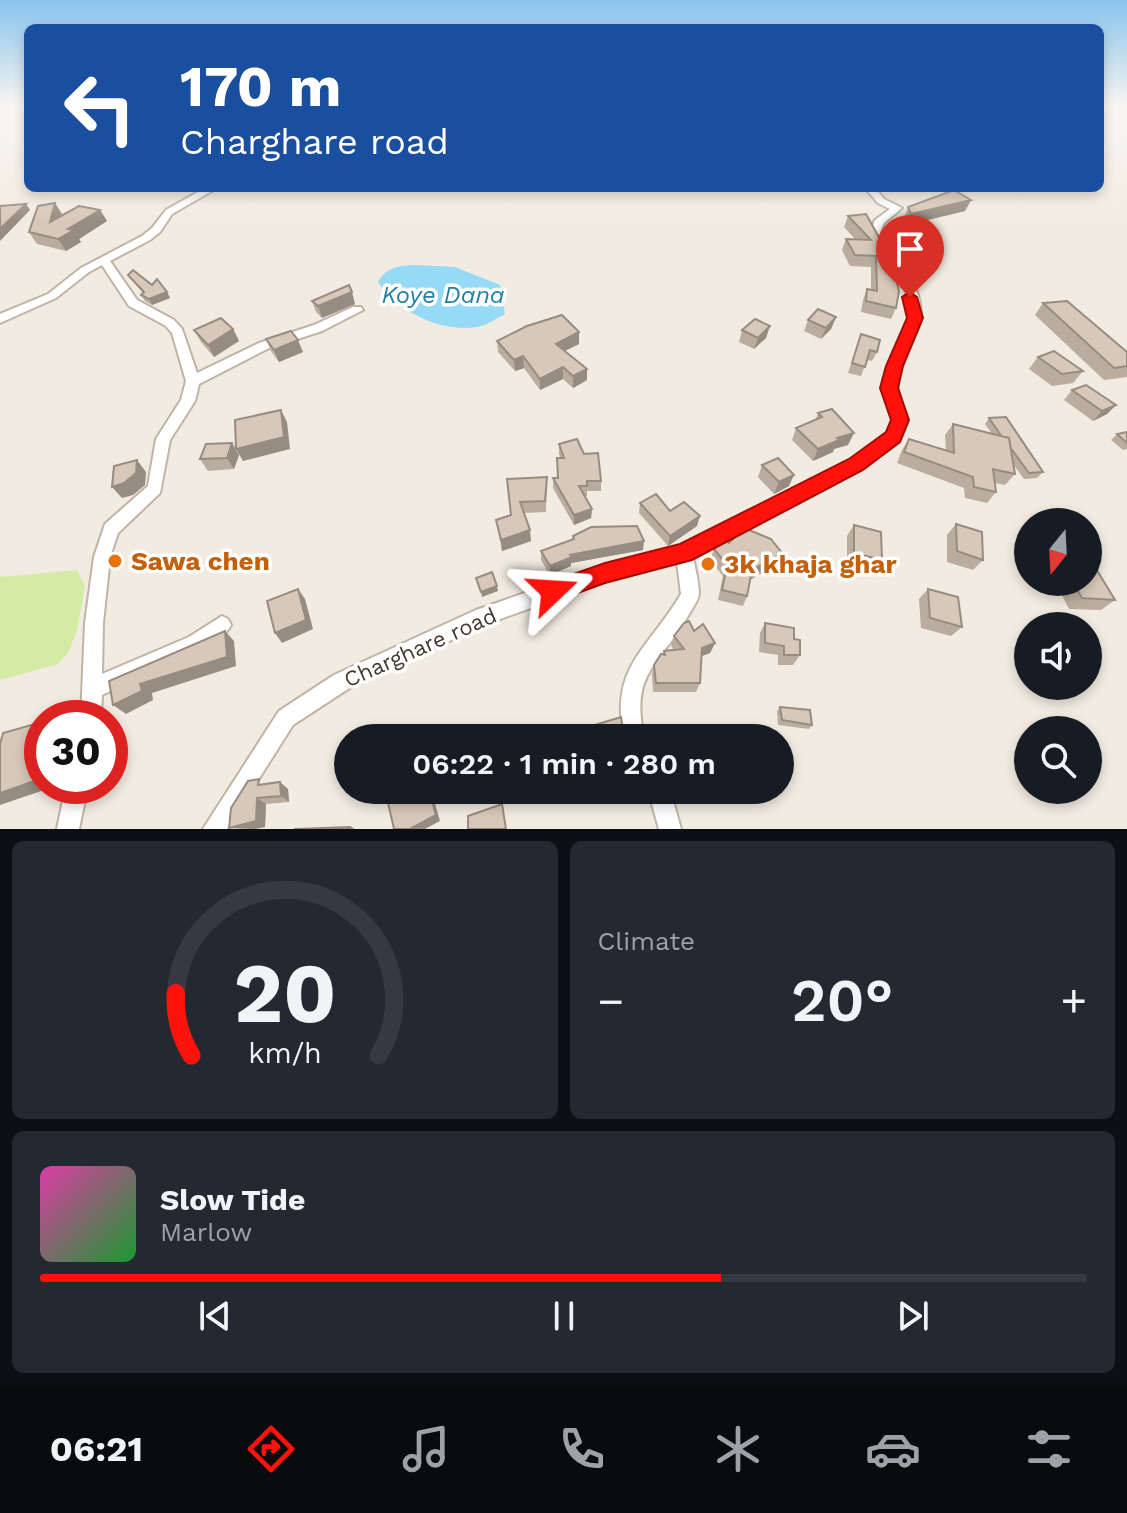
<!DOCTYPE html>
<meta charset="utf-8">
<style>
:root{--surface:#171b24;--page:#242831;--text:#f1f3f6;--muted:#9ea1a6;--line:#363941;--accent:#ff120b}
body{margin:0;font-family:"Work Sans",sans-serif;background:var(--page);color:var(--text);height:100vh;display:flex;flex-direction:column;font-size:30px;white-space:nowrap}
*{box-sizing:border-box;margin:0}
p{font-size:26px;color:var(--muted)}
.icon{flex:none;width:44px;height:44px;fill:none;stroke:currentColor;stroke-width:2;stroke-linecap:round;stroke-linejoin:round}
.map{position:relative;height:829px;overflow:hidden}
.sheet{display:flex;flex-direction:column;gap:12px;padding:12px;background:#0d0f14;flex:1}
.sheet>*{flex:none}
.guide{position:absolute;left:24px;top:24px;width:1080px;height:168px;border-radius:12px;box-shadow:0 4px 12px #0003;background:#1a4fa0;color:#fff;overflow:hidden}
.needle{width:52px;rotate:198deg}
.tools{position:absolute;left:1014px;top:508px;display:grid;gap:16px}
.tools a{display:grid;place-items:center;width:88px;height:88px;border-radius:50%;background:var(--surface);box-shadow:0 4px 12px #0003;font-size:40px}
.speed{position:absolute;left:24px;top:700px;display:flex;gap:16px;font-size:40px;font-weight:700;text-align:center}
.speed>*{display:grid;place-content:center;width:104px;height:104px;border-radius:50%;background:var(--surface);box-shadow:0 4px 12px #0003;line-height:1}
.speed .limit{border:12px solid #d22;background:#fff;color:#111}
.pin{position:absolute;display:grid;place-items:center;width:68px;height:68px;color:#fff;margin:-82px -34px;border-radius:50% 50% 50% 0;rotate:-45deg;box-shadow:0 0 8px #0007}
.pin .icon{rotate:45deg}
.me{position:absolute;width:88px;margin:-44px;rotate:70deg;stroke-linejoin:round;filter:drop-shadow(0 0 6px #0008)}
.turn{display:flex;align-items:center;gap:28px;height:168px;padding:0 24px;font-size:36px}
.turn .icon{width:104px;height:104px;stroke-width:2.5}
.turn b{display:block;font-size:56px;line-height:68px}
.big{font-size:60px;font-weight:600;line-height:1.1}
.sheet .card{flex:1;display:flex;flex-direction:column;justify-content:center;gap:12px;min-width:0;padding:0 28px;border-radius:12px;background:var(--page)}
.sheet .dial{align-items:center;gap:0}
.dial svg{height:208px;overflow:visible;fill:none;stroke:var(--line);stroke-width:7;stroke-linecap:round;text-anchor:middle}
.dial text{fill:var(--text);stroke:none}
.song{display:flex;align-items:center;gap:24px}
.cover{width:96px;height:96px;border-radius:12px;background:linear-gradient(135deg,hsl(320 70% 55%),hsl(130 70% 35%))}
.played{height:8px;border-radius:4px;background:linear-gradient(90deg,var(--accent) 65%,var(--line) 65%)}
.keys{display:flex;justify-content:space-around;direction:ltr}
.heat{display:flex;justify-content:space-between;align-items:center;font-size:44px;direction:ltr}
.sheet .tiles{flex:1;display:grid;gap:12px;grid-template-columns:1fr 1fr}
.card:last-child{grid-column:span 2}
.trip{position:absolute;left:334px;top:724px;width:460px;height:80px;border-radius:40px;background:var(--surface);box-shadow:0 4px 12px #0003;font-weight:600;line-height:80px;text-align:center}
.tab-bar{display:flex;height:128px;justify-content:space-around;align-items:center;background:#090b0e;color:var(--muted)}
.tab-bar .icon{width:56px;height:56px}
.tab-bar .selected{color:var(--accent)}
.tab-bar b{font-size:36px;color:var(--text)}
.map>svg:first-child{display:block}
.green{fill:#d4eba6}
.water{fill:#97daf5}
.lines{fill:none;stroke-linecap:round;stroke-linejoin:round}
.street-casing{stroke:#c1b4a6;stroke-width:4}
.street{fill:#fff;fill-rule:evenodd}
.wall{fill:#baac9f}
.shaded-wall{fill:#978c82}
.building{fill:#d8c8b9;stroke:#978c82;stroke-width:2}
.route{fill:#ff120b;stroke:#a60c07;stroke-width:2}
.food-dot{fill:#e8710a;stroke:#fff;stroke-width:3}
.labels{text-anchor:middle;stroke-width:7;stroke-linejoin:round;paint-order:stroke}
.street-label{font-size:22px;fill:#443b32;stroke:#fff}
.water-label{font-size:24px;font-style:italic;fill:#227fa6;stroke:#fff}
.near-food-label{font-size:26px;font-weight:bold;fill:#c56008;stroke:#fff;text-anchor:start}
</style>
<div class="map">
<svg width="1127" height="829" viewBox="0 0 1127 829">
<rect width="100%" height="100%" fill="#f2ebe1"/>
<path class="green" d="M77,570l8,17 -8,43 -9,23 -10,11 -58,16v-103z"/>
<path class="water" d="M413,265l42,2 45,18 5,29c-8,4 -19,12 -28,13 -37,6 -79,-16 -99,-45 8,-14 19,-16 35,-17z"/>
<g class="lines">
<defs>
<g id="street">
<path d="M205,188h12l-45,26 -12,18 -10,8 -40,21 27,39 37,20 8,9 15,44 62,-30 55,-18 39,-18h8l2,3 -41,21 -55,18 -68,35 -4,17 -25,39 -10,53 -42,40 -8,24 -7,66 -1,51 87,-37 33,-21 6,3 3,6c-10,24 -103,58 -129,70l-1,23h-20l4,-95 9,-66 11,-33 43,-38 8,-47 25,-39 5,-19 -14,-48 -6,-7 -37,-20 -27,-41 -13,7 -33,26 -56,25v-9l48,-20 33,-26 61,-32 10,-8 14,-18z"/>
<path d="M865,188h10l9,11 18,9 -18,15 -4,10c18,19 46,60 40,88 -2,10 -8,20 -12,28 -15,30 -12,41 -1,71l-9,21 -37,28 -168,88c2,11 6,25 6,37 -1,7 -7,15 -11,22 -29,50 -58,56 -44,122h-20c-15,-72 25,-89 57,-144l-4,-32 -72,19 -124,45 -133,63 -55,36 -66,104h-24l76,-118 55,-36 142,-65 129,-45 76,-19 170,-85 36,-27 6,-14c-10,-30 -14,-41 2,-70 4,-9 10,-19 13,-28 7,-32 -20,-66 -38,-89l5,-13 15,-11 -12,-6z"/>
<path d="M66,786h22l-9,43h-22z"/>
<path d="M648,790h22l11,39h-22z"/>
</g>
</defs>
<use href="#street" class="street-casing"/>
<use href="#street" class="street"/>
</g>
<g class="wall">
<path d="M971,200l-6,11 -59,14 -2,-7 4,-11z"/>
<path d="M100,210l7,11 -28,18 2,3 -15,9 -29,-7 -8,-12 33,-18z"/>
<path d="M866,214l30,94 -5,11 -30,-7 2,-12 4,-11 4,1v-23l-21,-1 -8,-16 4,-11h9l-11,-12 4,-11z"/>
<path d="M128,275l39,17 3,6 -18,7 -7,-4 -4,-6 2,-2z"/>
<path d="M312,301l43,3 -33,14 -6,-6z"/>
<path d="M1043,303l84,49v25l-23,3 -69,-65z"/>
<path d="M836,317l-5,12 -10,10 -17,-8 4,-11z"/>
<path d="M233,329l6,12 -25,16 -13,-15 -7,-12z"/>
<path d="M742,330l24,8 -12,11 -15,-7z"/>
<path d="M861,334l16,18 -5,9 -5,-1 -6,16 -13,-3z"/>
<path d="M266,339l37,13 -24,10 -8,-11z"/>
<path d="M497,341l82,3 -14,7 22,29 -14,8 -10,-9 -23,11 -16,-22 -9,3 -17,-19z"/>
<path d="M1038,357l45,14 -10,12 -21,3 -23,-17z"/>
<path d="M1072,390l44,15 -9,9 -14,7 -29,-21z"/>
<path d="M818,413l30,32 -14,4 -1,3 -20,9 -21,-21 4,-12 20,-9z"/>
<path d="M989,418l54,54 -6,6 -13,1 -11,-15 2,10 -10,11 -10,-2 1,9 -9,11 -22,-5 -1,-10 -67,-25 5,-13 7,-11 37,11 -1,-15 8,-11 39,10 -7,-10z"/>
<path d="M1127,432v17l-4,1 -12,-10 6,-6z"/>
<path d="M232,443l7,12 -5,14 -26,2 -8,-12z"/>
<path d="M559,444l25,10 17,27v10h-14v5h-3l8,13 -1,9 -17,7 -21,-37v-10h4l4,-20 -2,-4z"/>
<path d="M762,465l27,21 -15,8 -16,-17z"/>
<path d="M547,477l-1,35 -22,1 7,28 -29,10 -6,-31 15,-5 -4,-36z"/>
<path d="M640,503l30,8 27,15 -29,20 -29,-33z"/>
<path d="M956,524l27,36 -10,10 -26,-8v-27z"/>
<path d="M854,525l28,35 -8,11 -27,-7v-28z"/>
<path d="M573,536l70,14 -72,13v3l-21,9 -9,-15v-9l32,-11z"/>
<path d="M729,543l48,21 -26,15 -4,17 -4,10 -25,-6 5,-24 -13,-16 4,-11z"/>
<path d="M1055,582h33l27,18 -14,10 -32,-1z"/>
<path d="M928,589l34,38 -11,9 -30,-8 -2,-29z"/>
<path d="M765,623l29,16 6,16 -7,10h-15v-10l-19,-3 1,-19z"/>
<path d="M694,631l21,12 -5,10 -8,3 -2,27 -4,9h-43l-1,-18 2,-9 9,-10 1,-4 10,-1 -3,-4 3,-10z"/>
<path d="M780,707l32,18 -3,4 -31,-4 -1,-14z"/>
<path d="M595,725l32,13h-31l-2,-5z"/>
<path d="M266,784l22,5 1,13 -23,2 -1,23 -10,2 -26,-1z"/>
</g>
<g class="shaded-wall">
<path d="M971,200l-6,11 -59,14 5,-11z"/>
<path d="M55,203l7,11 -12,8z"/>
<path d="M26,204l4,6 -30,31v-12z"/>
<path d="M100,210l7,11 -28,18 2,3 -15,9 -8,-12 10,-10z"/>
<path d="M167,292l3,6 -18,7 -3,-6z"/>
<path d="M352,292l3,12 -33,14 -4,-12z"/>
<path d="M836,317l-5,12 -10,10 5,-11z"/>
<path d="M770,326l-4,12 -12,11 4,-11z"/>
<path d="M233,329l6,12 -25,16 -6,-12z"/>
<path d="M579,332v12l-23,11v-11z"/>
<path d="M298,340l5,12 -24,10 -5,-12z"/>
<path d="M523,356l1,12 -9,3 -1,-11z"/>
<path d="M563,367v12l-23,11v-11z"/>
<path d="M587,369v11l-14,8v-12z"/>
<path d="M1116,405l-9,9 -14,7 9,-10z"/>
<path d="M281,410l6,12 3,27 -47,12 -7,-12z"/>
<path d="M854,433l-6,12 -14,4 -1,3 -20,9 5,-12 19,-11z"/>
<path d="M232,443l7,12 -5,14 -7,-11z"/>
<path d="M137,460l9,12 -1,13 -12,10 -11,3 -10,-11z"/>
<path d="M794,475l-5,11 -15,8 5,-12z"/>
<path d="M592,509l-1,9 -17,7v-10z"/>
<path d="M700,516l-3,10 -29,20 2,-10z"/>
<path d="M530,530l1,11 -29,10 -1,-11z"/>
<path d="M644,541l-1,9 -72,13v3l-21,9v-9l20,-11z"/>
<path d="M782,553l-5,11 -29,17 4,-11z"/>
<path d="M497,586l1,5 -16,6 -1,-5z"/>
<path d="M298,589l7,10 8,30 -31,14 -7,-10z"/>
<path d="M225,631l9,10 2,25 -84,27 1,7 -27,14 -13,-9 27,-21z"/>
<path d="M715,643l-5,10 -11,4 3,-9z"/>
<path d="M42,770v16h14l-56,19v-12z"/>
<path d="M280,782l8,7 1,13 -8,-6z"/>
<path d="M429,790h2l9,31 -15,8h-15z"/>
<path d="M257,798l9,6 -1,23 -10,2 -26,-1z"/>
</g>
<g class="building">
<path d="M954,190l17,10 -60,14 -3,-7z"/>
<path d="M55,203l-5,19 29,-16 21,4 -32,19 6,1 -16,9 -29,-7 9,-26z"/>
<path d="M26,204l-26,25v-23z"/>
<path d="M866,214l24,43 9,34 -3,17 -30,-7 1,-12 10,2 -1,-35 -21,-1 -9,-16 25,1 -23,-24z"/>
<path d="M133,270l19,15 5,-6 10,13 -18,7 -8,-4 3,-3 -16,-17z"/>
<path d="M349,285l3,7 -34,14 -6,-5z"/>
<path d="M1067,301l60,51v14l-13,2 -71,-65z"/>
<path d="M818,309l18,8 -10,11 -18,-8z"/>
<path d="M562,315l17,17 -23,12 31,25 -14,7 -10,-9 -23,12 -17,-23 -9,4 -17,-19 30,-15z"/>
<path d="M221,318l12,11 -25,16 -14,-15z"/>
<path d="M755,319l15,7 -12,12 -16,-8z"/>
<path d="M291,331l7,9 -24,10 -8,-11z"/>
<path d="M861,334l19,6 -3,12 -7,-2 -5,17 -13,-4z"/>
<path d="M1054,351l29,20 -21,3 -24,-17z"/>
<path d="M1086,385l30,20 -14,6 -30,-21z"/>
<path d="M832,409l22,24 -17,5 2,2 -21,9 -22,-21 26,-11 -4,-4z"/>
<path d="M281,410l3,27 -48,12 -1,-29z"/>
<path d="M1006,417l37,55 -14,1 -19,-26 -1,-9 -7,-1 -13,-19z"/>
<path d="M953,424l56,14 6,36 -22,-5 3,23 -22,-5 -1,-10 -69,-25 5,-13 45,14z"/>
<path d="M1127,432v11l-10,-9z"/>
<path d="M577,439l7,15 14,-1 3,28h-14v5h-8l13,23 -18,6 -21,-37h5l-1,-20h7l-5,-14z"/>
<path d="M232,443l-5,15 -27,1 6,-15z"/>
<path d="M778,458l16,17 -15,7 -17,-17z"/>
<path d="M137,460l-1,13 -12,10 -12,4 2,-21z"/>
<path d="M547,477l-2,24 -25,1 10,28 -29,10 -5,-20 15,-5 -4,-36z"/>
<path d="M656,494l14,17 14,-9 16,14 -30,20 -30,-33z"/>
<path d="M956,524l26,8 1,28 -26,-9z"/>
<path d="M854,525l27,7 1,28 -28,-7z"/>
<path d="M637,526l7,15 -74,14 2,2 -22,9 -9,-15 33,-12 -1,-3 18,-9z"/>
<path d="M744,528l27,11 11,14 -30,17 -5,26 -25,-6 5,-25 -13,-16 9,-12 6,6z"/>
<path d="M1088,561l4,1 23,38 -33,-2 -9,-16h15z"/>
<path d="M492,572l5,14 -16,6 -5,-14z"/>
<path d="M298,589l8,31 -31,13 -8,-32z"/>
<path d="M928,589l30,8 4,30 -32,-9z"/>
<path d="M689,621l5,10 9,-7 12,19 -13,5 -2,35h-44l-2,-18 7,-11 4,1 -1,-4 20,-2 -10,-13 10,-13z"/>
<path d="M765,623l29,5v11l6,1v15h-16v-9l-19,-3z"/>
<path d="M225,631l2,26 -87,27 2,7 -29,14 -4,-24z"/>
<path d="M780,707l30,3 2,15 -30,-5z"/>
<path d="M621,717l2,13 4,8h-28l-4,-13z"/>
<path d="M42,722v48l-2,9 -40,14v-49l3,-11z"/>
<path d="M259,779l-1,6 22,-3 1,14 -24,2 -1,23 -27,7 2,-20 17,-27z"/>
<path d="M413,790h16l7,25 -26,14h-16l-6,-26z"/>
<path d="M502,804l4,25h-38v-13z"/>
<path d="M350,827l3,2h-59z"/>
</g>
<linearGradient id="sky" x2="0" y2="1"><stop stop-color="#87c3ed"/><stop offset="0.48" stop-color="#f9f6f2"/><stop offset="1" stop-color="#f9f6f2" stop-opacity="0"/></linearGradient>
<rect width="1127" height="222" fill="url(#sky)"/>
<path class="route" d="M910,292l7,5 6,21 -20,48 -5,22 11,32 -9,22 -37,28 -171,90 -87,23 -52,19 -8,-3 -3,-8 3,-7 60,-21 75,-19 169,-85 37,-27 5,-12 -11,-32 6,-22 21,-48 -5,-21z"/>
<g class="food-dot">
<circle cx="115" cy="561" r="8"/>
<circle cx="708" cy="564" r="8"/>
</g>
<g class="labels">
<g class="street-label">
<text transform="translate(420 647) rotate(-24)" y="8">Charghare road</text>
</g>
<g class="water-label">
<text x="443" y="303">Koye Dana</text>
</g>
<g class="near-food-label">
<text x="131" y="570">Sawa chen</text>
<text x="724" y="573">3k khaja ghar</text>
</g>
</g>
</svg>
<div class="tools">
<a><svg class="needle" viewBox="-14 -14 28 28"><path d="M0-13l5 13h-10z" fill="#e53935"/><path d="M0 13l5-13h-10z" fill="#9ea1a6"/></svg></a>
<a><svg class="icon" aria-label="sound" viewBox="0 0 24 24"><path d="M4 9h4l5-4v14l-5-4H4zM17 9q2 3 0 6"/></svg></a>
<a><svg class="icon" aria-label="search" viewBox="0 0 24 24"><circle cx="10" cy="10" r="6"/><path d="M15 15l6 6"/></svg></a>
</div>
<div class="speed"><div class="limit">30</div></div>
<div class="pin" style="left:910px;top:297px;background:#d93025"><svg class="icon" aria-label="arrive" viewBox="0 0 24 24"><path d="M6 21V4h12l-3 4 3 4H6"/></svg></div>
<svg class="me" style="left:553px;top:591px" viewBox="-20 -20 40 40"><path d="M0-17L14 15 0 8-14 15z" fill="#ff120b" stroke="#fff" stroke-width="4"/></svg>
<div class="trip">06:22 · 1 min · 280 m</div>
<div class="guide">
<div class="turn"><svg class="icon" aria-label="left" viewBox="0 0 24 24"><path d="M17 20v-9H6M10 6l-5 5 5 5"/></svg><div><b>170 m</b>Charghare road</div></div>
</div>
</div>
<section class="sheet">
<div class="tiles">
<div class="card dial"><svg viewBox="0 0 100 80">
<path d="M14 69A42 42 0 1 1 86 69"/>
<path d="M14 69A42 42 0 0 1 8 45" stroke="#ff120b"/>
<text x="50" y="56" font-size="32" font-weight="700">20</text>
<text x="50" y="72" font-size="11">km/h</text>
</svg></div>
<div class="card"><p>Climate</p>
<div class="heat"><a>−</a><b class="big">20°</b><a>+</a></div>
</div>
<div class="card">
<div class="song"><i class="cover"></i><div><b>Slow Tide</b><p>Marlow</p></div></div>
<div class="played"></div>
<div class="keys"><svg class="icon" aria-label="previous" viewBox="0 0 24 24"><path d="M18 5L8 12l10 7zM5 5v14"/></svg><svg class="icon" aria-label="pause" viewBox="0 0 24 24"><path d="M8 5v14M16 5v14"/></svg><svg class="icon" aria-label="next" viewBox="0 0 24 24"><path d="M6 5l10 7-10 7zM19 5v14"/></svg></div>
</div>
</div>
</section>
<nav class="tab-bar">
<b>06:21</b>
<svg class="icon selected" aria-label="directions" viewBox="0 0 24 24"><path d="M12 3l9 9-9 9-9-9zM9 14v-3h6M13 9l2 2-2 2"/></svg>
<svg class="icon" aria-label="music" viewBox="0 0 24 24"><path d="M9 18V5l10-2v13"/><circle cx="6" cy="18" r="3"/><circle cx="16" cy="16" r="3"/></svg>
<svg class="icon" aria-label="phone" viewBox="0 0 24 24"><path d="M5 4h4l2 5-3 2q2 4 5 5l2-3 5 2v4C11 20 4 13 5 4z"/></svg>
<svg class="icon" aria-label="climate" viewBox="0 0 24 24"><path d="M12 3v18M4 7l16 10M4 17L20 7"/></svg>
<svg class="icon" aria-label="car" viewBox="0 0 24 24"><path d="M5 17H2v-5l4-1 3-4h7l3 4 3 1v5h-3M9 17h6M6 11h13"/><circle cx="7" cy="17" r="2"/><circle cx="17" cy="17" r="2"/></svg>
<svg class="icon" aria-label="filters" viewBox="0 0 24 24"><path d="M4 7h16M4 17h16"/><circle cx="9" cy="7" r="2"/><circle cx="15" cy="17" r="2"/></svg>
</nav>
